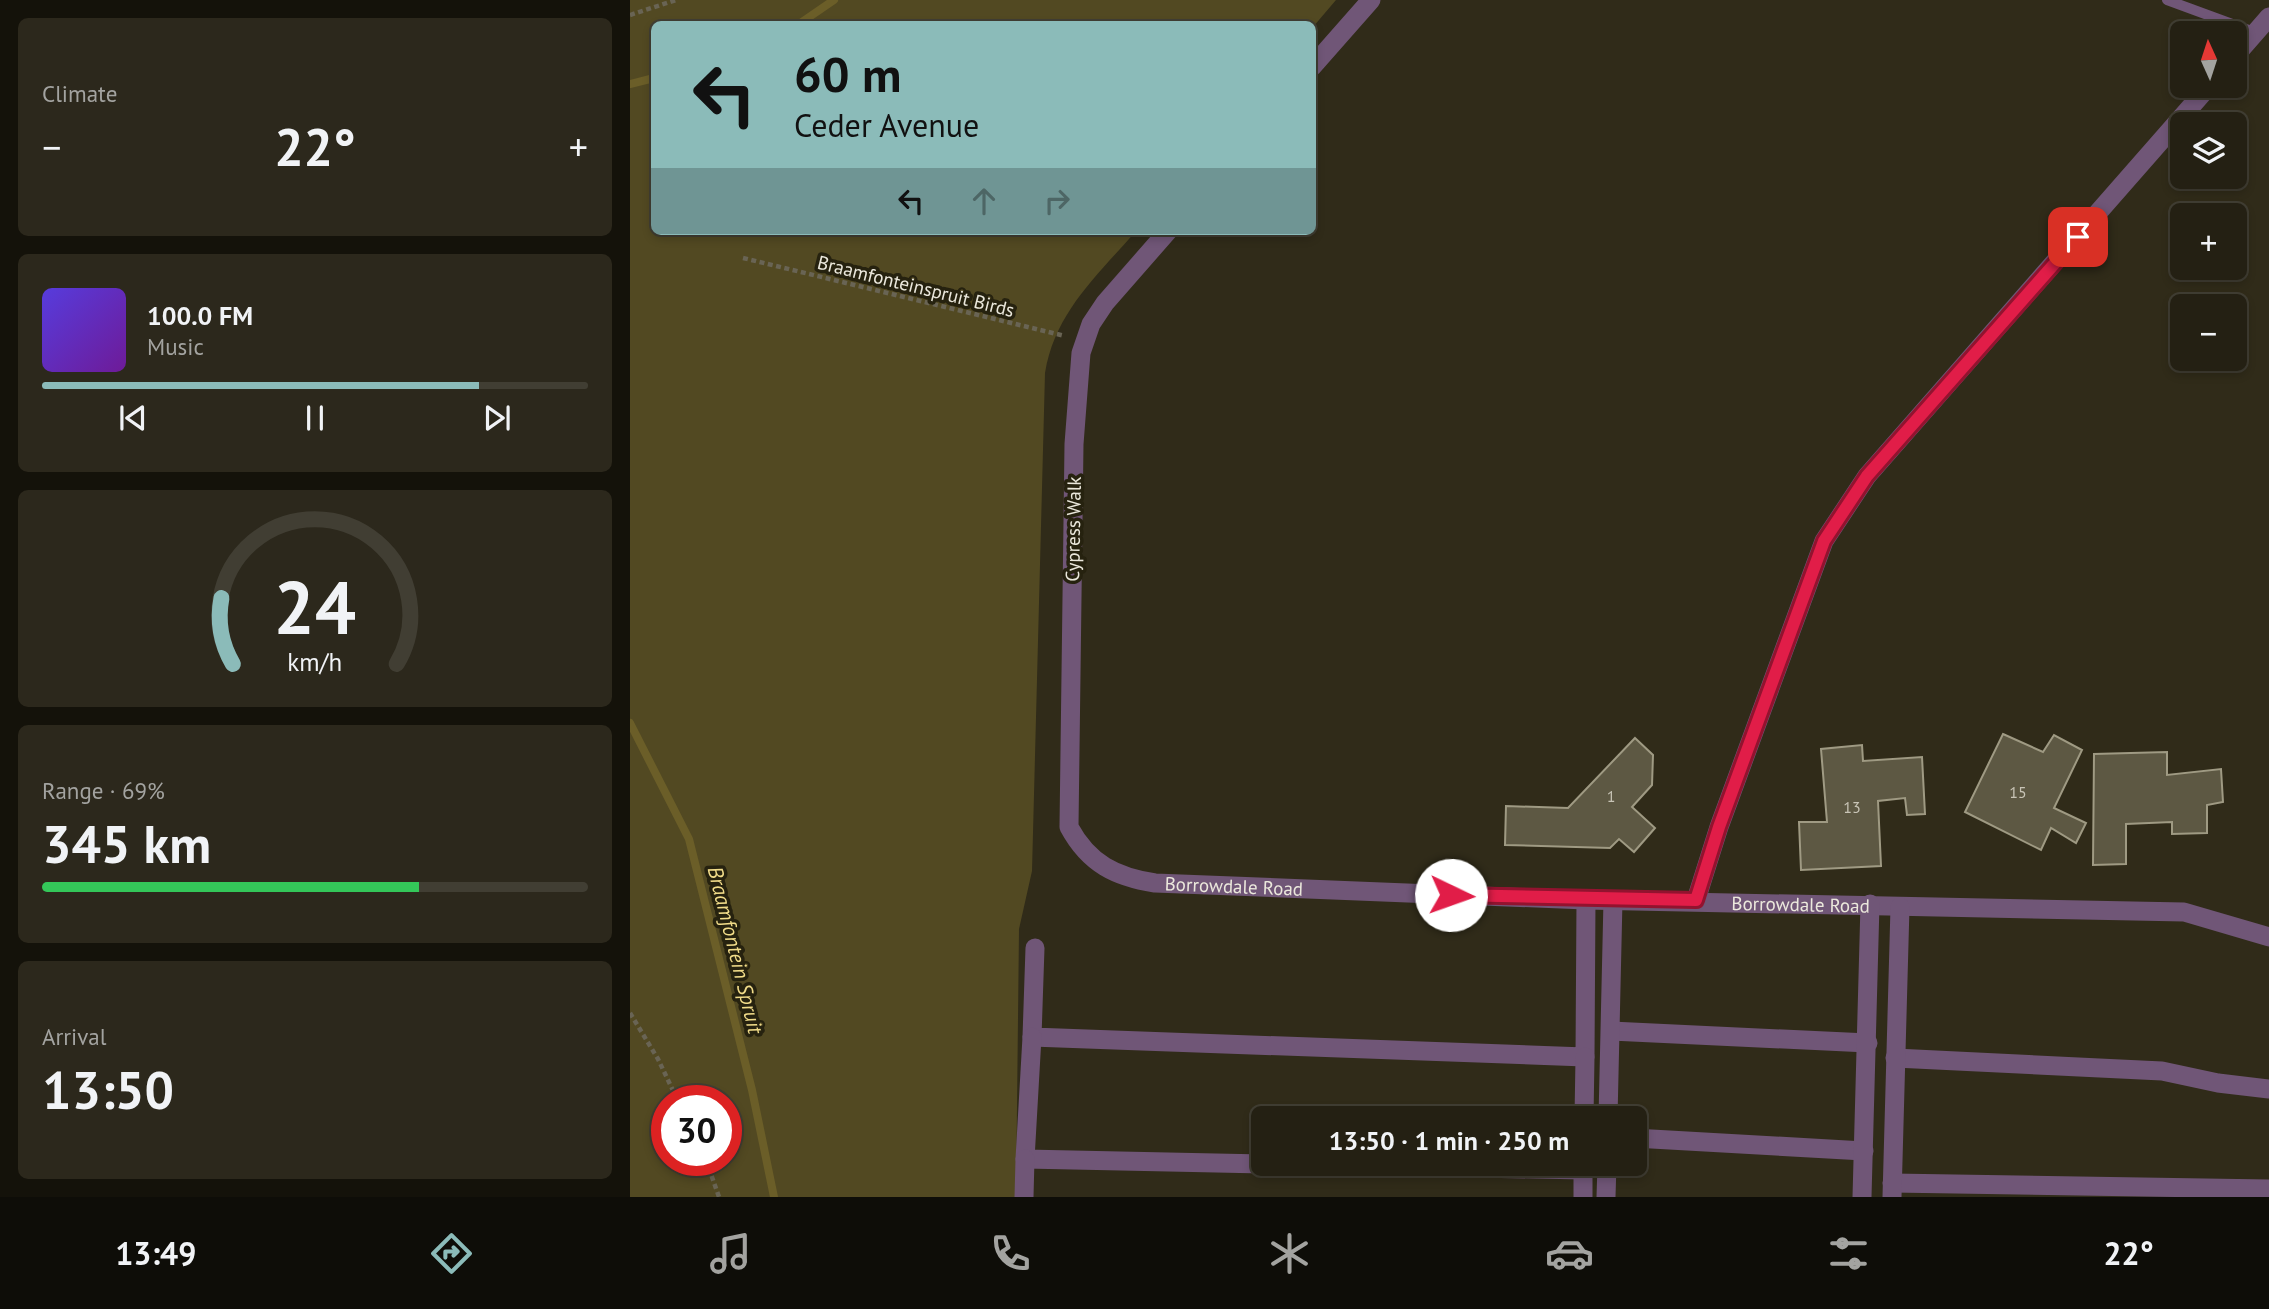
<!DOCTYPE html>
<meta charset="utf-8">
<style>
:root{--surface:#242013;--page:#2c281c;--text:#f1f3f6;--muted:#a3a3a0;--line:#413e33;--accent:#8bbbb9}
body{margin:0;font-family:"PT Sans",sans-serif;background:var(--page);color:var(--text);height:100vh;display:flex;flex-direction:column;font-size:26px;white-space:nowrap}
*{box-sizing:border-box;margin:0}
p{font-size:23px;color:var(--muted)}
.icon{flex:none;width:38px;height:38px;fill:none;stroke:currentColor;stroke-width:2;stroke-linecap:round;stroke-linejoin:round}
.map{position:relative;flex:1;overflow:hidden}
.details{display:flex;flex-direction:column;gap:18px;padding:18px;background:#14120a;width:630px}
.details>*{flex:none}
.guide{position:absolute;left:21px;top:21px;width:665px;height:214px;border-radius:10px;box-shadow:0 4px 10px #0003,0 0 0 2px var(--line);background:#8bbbb9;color:#111;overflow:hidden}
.needle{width:46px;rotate:357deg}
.controls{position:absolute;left:1540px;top:21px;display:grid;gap:14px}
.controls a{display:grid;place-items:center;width:77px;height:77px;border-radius:10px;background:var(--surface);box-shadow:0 4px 10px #0003,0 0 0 2px var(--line);font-size:35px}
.speed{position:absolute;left:21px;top:1085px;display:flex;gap:14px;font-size:35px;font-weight:700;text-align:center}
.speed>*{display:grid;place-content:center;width:91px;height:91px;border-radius:50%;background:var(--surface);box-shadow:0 4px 10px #0003,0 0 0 2px var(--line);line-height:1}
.speed .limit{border:10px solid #d22;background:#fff;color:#111}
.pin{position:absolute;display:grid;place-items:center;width:60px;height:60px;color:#fff;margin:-30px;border-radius:14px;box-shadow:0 4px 10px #0006}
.me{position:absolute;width:77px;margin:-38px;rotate:93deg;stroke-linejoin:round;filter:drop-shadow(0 0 5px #0008)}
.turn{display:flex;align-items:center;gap:24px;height:147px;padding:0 28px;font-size:32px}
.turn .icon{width:91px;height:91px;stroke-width:2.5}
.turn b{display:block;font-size:49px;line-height:60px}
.lanes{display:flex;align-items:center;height:66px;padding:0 28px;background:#0003;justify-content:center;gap:35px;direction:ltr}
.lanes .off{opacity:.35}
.big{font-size:52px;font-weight:700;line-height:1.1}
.details .card{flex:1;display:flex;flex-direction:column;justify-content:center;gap:10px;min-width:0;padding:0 24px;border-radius:10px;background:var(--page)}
.details .dial{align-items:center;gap:0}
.dial svg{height:182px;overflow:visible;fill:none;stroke:var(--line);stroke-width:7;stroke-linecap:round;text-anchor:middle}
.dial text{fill:var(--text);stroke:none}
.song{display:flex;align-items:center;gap:21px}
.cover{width:84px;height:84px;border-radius:10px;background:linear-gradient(135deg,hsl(250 70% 55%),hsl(280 70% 35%))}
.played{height:7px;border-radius:4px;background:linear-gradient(90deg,var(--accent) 80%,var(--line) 80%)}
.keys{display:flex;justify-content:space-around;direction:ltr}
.heat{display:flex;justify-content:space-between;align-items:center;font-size:38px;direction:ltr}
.charge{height:10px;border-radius:5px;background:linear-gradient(90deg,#34c759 69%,var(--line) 0)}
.trip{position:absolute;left:621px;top:1106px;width:396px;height:70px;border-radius:10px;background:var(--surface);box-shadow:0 4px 10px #0003,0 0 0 2px var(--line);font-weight:700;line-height:70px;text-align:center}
.menu{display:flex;height:112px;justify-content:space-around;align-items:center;background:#0e0d08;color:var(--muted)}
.menu .icon{width:49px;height:49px}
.menu .active{color:var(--accent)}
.menu b{font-size:32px;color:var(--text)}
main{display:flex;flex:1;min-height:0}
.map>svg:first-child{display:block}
.green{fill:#524922;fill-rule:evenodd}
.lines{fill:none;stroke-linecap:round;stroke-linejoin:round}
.stream{stroke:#6b5e28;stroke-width:8}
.building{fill:#5d5843;stroke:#9f9a83;stroke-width:2}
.path{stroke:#696454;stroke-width:4.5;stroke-dasharray:5 3.5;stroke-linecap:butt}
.service{stroke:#705677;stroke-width:10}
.minor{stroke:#705677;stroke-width:19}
.route-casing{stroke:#92132f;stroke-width:18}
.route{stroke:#e11d48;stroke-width:12}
.labels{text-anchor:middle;stroke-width:7;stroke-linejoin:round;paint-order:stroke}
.number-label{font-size:16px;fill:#c8c4b6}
.street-label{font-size:19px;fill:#ebe8dc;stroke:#26220f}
.water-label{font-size:21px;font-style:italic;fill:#f1dc89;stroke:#26220f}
</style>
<main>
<section class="details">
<div class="card"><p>Climate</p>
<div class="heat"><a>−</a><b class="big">22°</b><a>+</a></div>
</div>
<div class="card">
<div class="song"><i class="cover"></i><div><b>100.0 FM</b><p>Music</p></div></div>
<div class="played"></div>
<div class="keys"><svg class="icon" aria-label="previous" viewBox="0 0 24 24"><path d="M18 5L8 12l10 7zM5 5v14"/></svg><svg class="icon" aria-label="pause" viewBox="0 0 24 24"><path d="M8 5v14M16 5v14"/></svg><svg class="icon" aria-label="next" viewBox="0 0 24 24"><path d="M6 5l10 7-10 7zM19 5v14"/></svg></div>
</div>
<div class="card dial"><svg viewBox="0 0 100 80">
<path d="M14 69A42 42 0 1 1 86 69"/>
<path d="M14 69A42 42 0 0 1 9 40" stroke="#8bbbb9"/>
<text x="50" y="56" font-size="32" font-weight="700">24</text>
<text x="50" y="72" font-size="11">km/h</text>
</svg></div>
<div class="card"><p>Range · 69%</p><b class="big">345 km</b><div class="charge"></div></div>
<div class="card"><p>Arrival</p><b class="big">13:50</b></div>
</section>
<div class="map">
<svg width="1639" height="1197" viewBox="0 0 1639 1197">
<rect width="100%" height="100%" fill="#302b19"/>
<path class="green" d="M0,0h706l-23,27 -659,-3v207h482c-39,45 -81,81 -91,142l-13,498 -13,58 -3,268h-386zM37,1101h59v59h-59z"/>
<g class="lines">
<g class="stream">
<path d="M169,24l35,-24"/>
<path d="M0,84l24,-6"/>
<path d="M0,723l59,116 63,251 22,107"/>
</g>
</g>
<g class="building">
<path d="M1373,734l40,18 11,-17 28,15 -28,58 32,15 -10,20 -25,-15 -10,22 -76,-38z"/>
<path d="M1005,738l18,17 -1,30 -20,22 23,21 -21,24 -15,-13 -9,9 -105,-3 1,-39 62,2z"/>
<path d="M1232,745l1,16 59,-4 3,57 -18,1 -2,-17 -27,3 3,65 -80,4 -2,-48h28l-6,-73z"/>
<path d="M1537,752v23l54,-6 2,33 -16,3v28l-35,1v-12l-46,2v40l-33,1 1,-111z"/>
</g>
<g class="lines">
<g class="path">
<path d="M0,15l46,-15"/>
<path d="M113,258l322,78"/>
<path d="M0,1013l28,46 20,42"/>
<path d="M76,1160l13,37"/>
</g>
<path class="service" d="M1537,0l87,32"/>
<g class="minor">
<path d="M1605,56l34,-39"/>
<path d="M682,67l59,-67"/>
<path id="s1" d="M538,231l-63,72 -14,21 -10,29 -7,91 -5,383c20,37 47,50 86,56l431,17 598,12 85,25"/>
<path d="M1066,900l23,-73 105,-286 43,-65 342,-390"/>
<path d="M405,948l-3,89 553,20 1,-157"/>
<path d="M981,1031l257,12"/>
<path d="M402,1037l-7,122 239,5"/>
<path d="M1265,1058l267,13 56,12 51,6"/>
<path d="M954,1118l1,-61"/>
<path d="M978,1118l5,-218"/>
<path d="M1004,1138l230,13"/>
<path d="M643,1164l310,6 1,-6"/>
<path d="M1262,1183l377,6"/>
<path d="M394,1197l1,-38"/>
<path d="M953,1197v-27"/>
<path d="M976,1197l1,-33"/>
<path d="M1232,1197l8,-293"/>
<path d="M1262,1197l8,-290"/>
</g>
</g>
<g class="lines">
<defs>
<path id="route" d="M821,895l245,5 23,-73 105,-286 43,-65 211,-239"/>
</defs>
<use href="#route" class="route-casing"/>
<use href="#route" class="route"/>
</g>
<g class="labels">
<g class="number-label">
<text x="1388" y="798">15</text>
<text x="981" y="802">1</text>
<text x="1222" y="813">13</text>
</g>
<g class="street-label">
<text transform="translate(286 286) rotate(14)" y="7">Braamfonteinspruit Birds</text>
<text transform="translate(443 529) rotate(-89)" y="7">Cypress Walk</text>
<text dy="7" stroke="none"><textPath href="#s1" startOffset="812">Borrowdale Road</textPath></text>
<text dy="7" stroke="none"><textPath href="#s1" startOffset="1379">Borrowdale Road</textPath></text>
</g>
<g class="water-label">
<text transform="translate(105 950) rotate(76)" y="7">Braamfontein Spruit</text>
</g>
</g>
</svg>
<div class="controls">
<a><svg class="needle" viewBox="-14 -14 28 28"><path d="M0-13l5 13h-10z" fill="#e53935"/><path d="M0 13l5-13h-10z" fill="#a3a3a0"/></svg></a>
<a><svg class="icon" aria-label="layers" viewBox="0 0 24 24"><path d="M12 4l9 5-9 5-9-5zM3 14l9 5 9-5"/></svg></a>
<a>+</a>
<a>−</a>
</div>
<div class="speed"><div class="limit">30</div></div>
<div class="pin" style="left:1448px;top:237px;background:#d93025"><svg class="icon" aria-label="arrive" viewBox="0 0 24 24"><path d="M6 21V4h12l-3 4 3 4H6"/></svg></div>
<svg class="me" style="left:821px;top:895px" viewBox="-20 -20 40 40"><circle r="19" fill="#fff"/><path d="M0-13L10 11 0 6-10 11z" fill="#e11d48"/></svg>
<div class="trip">13:50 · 1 min · 250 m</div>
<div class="guide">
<div class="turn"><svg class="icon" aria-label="left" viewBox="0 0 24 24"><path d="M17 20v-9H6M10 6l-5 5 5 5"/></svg><div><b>60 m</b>Ceder Avenue</div></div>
<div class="lanes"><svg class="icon" aria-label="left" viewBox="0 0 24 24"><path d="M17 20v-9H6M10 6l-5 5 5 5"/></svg><svg class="icon off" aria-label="ahead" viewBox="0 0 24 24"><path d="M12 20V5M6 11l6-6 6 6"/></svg><svg class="icon off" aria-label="right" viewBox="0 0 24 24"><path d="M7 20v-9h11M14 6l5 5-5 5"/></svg></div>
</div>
</div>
</main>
<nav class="menu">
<b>13:49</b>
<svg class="icon active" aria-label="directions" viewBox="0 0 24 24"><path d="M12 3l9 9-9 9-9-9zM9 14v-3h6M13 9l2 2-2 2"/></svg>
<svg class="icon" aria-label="music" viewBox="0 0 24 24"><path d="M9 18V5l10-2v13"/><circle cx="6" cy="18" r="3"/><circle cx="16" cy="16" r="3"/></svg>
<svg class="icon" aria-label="phone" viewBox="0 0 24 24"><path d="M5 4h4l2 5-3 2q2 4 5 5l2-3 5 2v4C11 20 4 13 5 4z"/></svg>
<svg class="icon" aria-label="climate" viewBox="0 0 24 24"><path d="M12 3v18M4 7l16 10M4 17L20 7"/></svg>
<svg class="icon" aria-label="car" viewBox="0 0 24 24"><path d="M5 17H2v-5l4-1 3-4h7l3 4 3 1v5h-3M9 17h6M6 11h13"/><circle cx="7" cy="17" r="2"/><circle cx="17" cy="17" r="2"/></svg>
<svg class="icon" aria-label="filters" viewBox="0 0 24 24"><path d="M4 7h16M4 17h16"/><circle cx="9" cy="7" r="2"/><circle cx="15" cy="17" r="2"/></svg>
<b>22°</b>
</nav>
